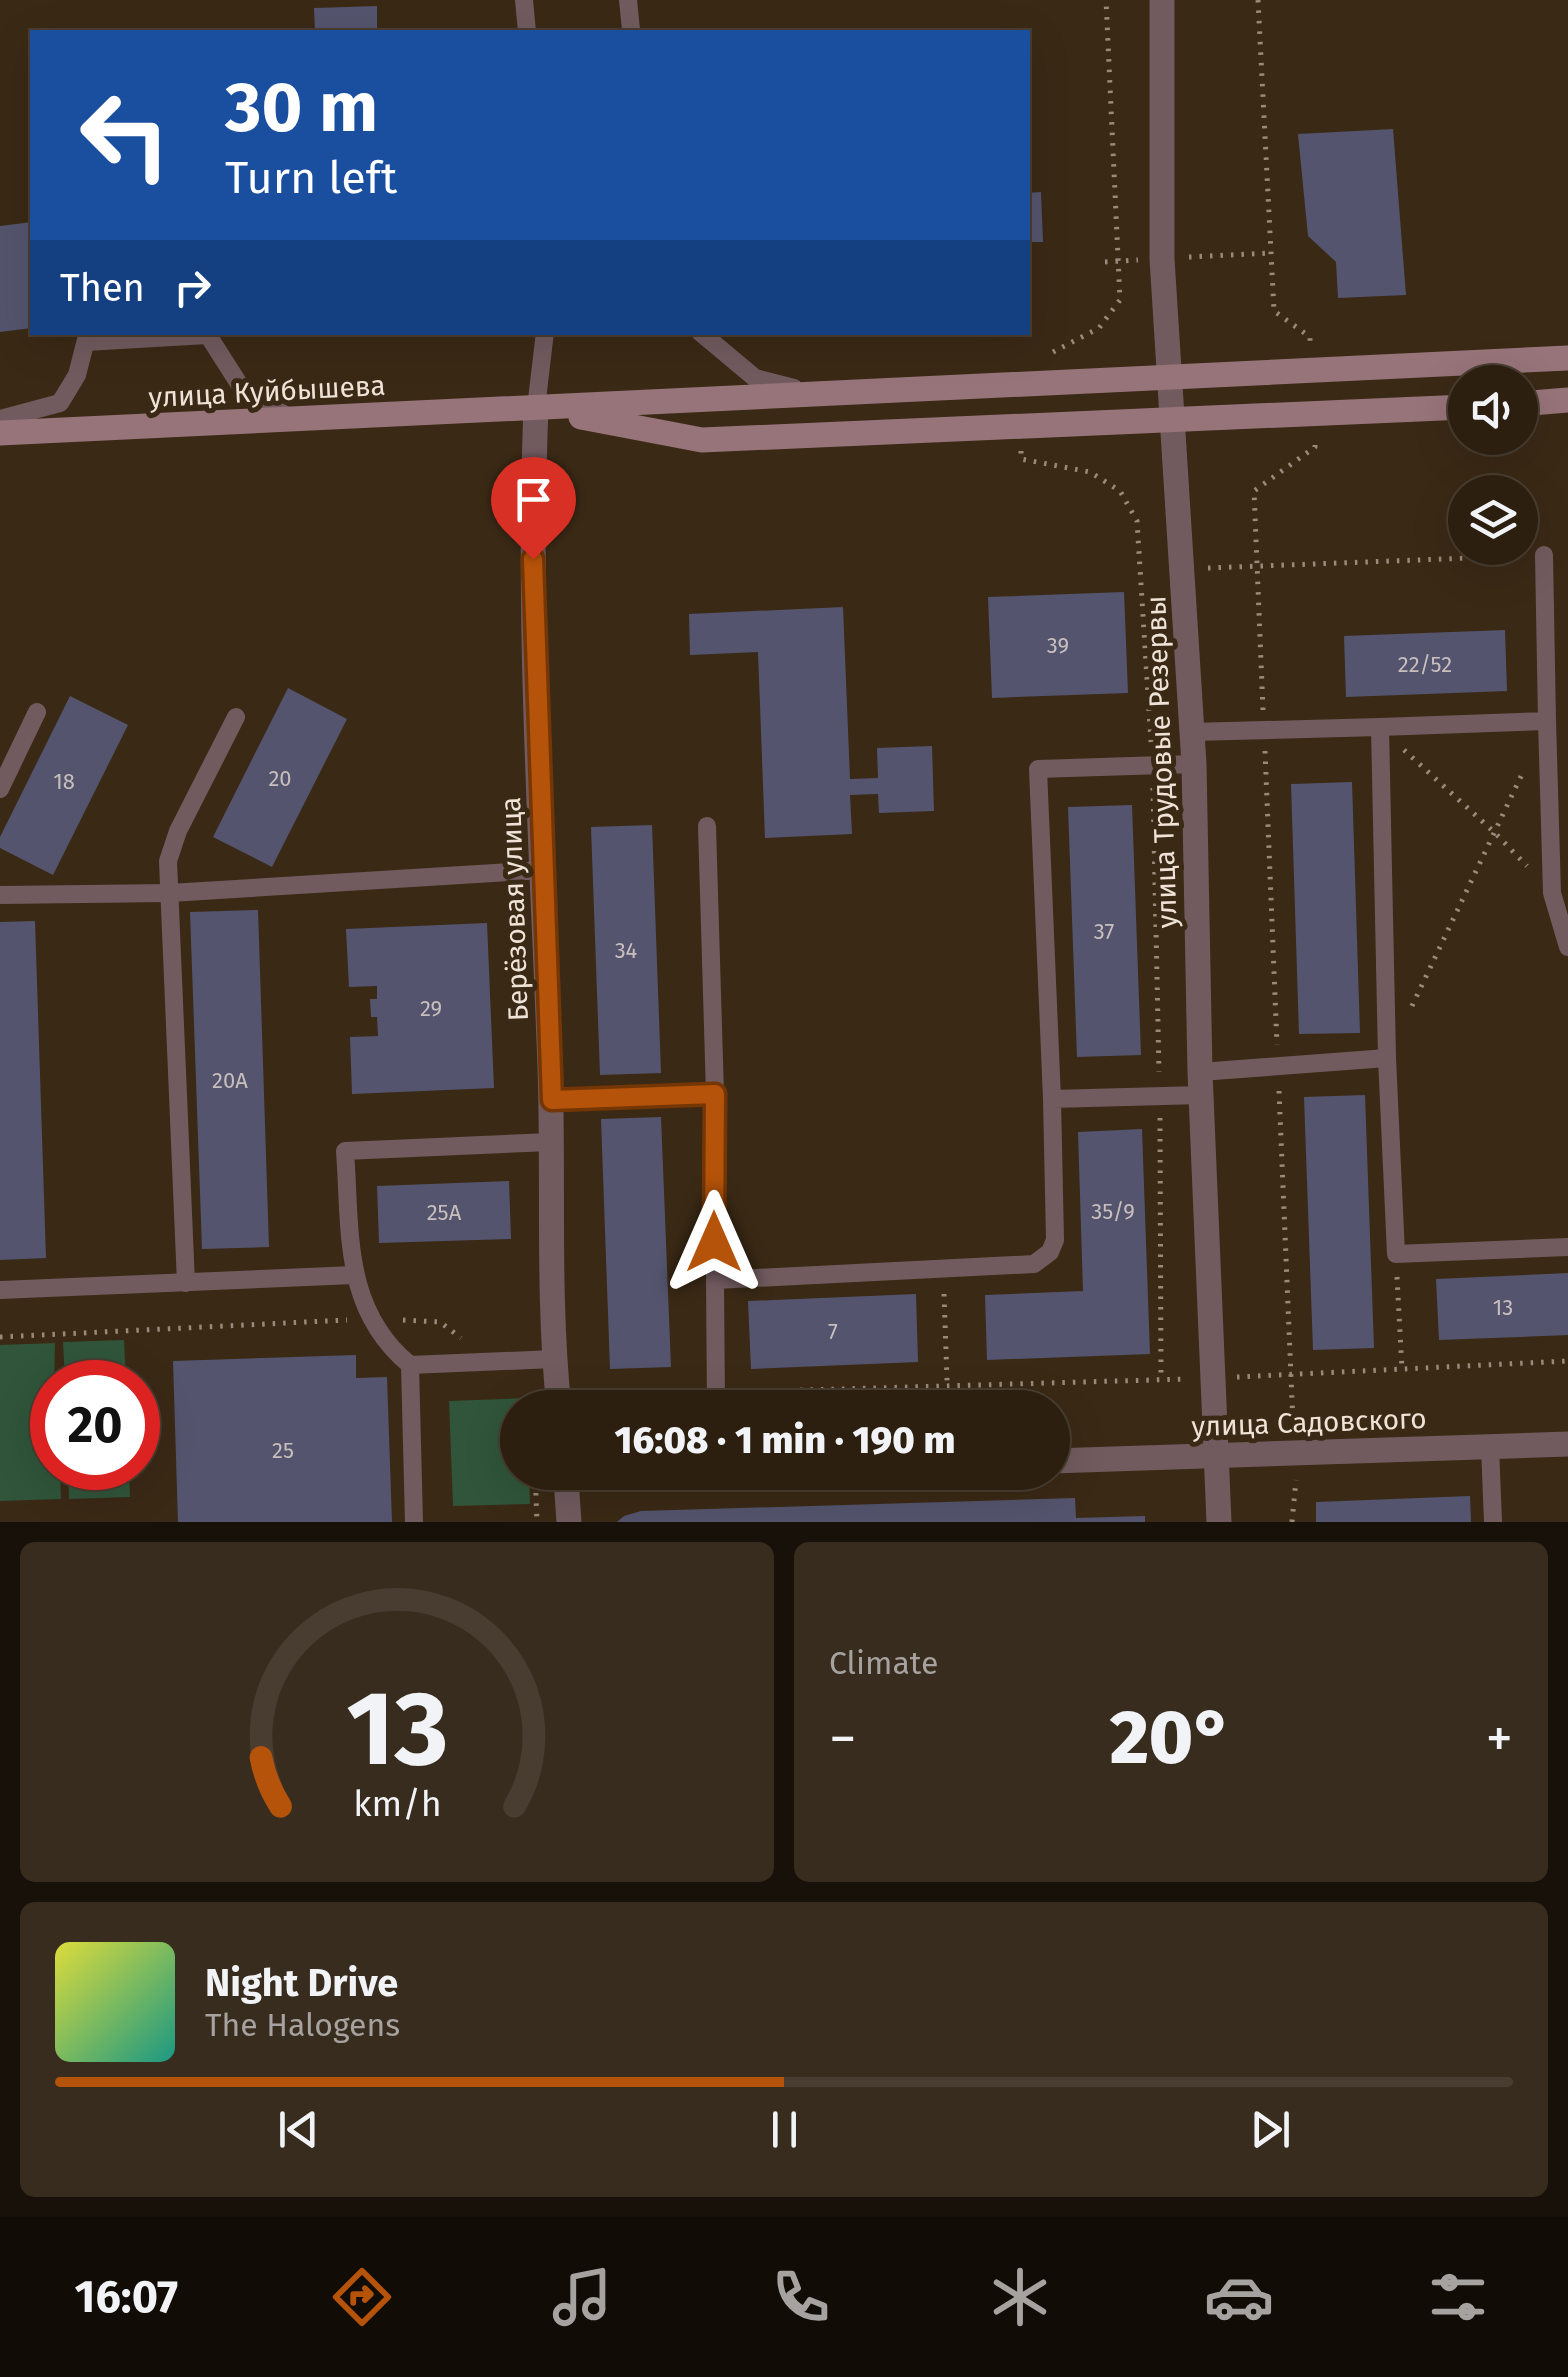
<!DOCTYPE html>
<meta charset="utf-8">
<style>
:root{--surface:#2c1f10;--page:#382c1e;--text:#f1f3f6;--muted:#a6a29f;--line:#483d30;--accent:#b45309}
body{margin:0;font-family:"Fira Sans",sans-serif;background:var(--page);color:var(--text);height:100vh;display:flex;flex-direction:column;font-size:38px;white-space:nowrap}
*{box-sizing:border-box;margin:0}
p{font-size:32px;color:var(--muted)}
.icon{flex:none;width:55px;height:55px;fill:none;stroke:currentColor;stroke-width:2;stroke-linecap:round;stroke-linejoin:round}
.map{position:relative;height:1522px;overflow:hidden}
.drawer{display:flex;flex-direction:column;gap:20px;padding:20px;background:#181109;flex:1}
.drawer>*{flex:none}
.hud{position:absolute;left:30px;top:30px;width:1000px;height:305px;border-radius:0px;box-shadow:0 10px 40px #0002,0 0 0 2px var(--line);background:#1a4fa0;color:#fff;overflow:hidden}
.tools{position:absolute;left:1448px;top:365px;display:grid;gap:20px}
.tools a{display:grid;place-items:center;width:90px;height:90px;border-radius:50%;background:var(--surface);box-shadow:0 10px 40px #0002,0 0 0 2px var(--line);font-size:50px}
.speed{position:absolute;left:30px;top:1360px;display:flex;gap:20px;font-size:50px;font-weight:700;text-align:center}
.speed>*{display:grid;place-content:center;width:130px;height:130px;border-radius:50%;background:var(--surface);box-shadow:0 10px 40px #0002,0 0 0 2px var(--line);line-height:1}
.speed .limit{border:15px solid #d22;background:#fff;color:#111}
.pin{position:absolute;display:grid;place-items:center;width:85px;height:85px;color:#fff;margin:-102px -42px;border-radius:50% 50% 50% 0;rotate:-45deg;box-shadow:0 0 10px #0007}
.pin .icon{rotate:45deg}
.me{position:absolute;width:110px;margin:-55px;rotate:0deg;stroke-linejoin:round;filter:drop-shadow(0 0 8px #0008)}
.turn{display:flex;align-items:center;gap:35px;height:210px;padding:0 30px;font-size:45px}
.turn .icon{width:130px;height:130px;stroke-width:2.5}
.turn b{display:block;font-size:70px;line-height:85px}
.then{display:flex;align-items:center;height:95px;padding:0 30px;background:#0003;gap:20px;font-size:38px}
.big{font-size:75px;font-weight:800;line-height:1.1}
.drawer .card{flex:1;display:flex;flex-direction:column;justify-content:center;gap:15px;min-width:0;padding:0 35px;border-radius:15px;background:var(--page)}
.drawer .dial{align-items:center;gap:0}
.dial svg{height:260px;overflow:visible;fill:none;stroke:var(--line);stroke-width:7;stroke-linecap:round;text-anchor:middle}
.dial text{fill:var(--text);stroke:none}
.song{display:flex;align-items:center;gap:30px}
.cover{width:120px;height:120px;border-radius:15px;background:linear-gradient(135deg,hsl(60 70% 55%),hsl(170 70% 35%))}
.played{height:10px;border-radius:5px;background:linear-gradient(90deg,var(--accent) 50%,var(--line) 50%)}
.keys{display:flex;justify-content:space-around;direction:ltr}
.heat{display:flex;justify-content:space-between;align-items:center;font-size:55px;direction:ltr}
.drawer .tiles{flex:1;display:grid;gap:20px;grid-template-columns:1fr 1fr}
.card:last-child{grid-column:span 2}
.trip{position:absolute;left:500px;top:1390px;width:570px;height:100px;border-radius:50px;background:var(--surface);box-shadow:0 10px 40px #0002,0 0 0 2px var(--line);font-weight:800;line-height:100px;text-align:center}
.tab-bar{display:flex;height:160px;justify-content:space-around;align-items:center;background:#120c06;color:var(--muted)}
.tab-bar .icon{width:70px;height:70px}
.tab-bar .active{color:var(--accent)}
.tab-bar b{font-size:45px;color:var(--text)}
.map>svg:first-child{display:block}
.green{fill:#30553a}
.building{fill:#54546e}
.lines{fill:none;stroke-linecap:round;stroke-linejoin:round}
.path{stroke:#998b7b;stroke-width:5;stroke-dasharray:2.5 8;stroke-linecap:butt}
.service{stroke:#715b5f;stroke-width:18}
.minor{stroke:#715b5f;stroke-width:25}
.tertiary{stroke:#715b5f;stroke-width:25}
.secondary{stroke:#97747a;stroke-width:25}
.route-casing{stroke:#753606;stroke-width:25}
.route{stroke:#b45309;stroke-width:18}
.labels{text-anchor:middle;stroke-width:10;stroke-linejoin:round;paint-order:stroke}
.number-label{font-size:22px;fill:#c8bfbd}
.street-label{font-size:28px;fill:#efe3d7;stroke:#3a2915}
</style>
<div class="map">
<svg width="1568" height="1522" viewBox="0 0 1568 1522">
<rect width="100%" height="100%" fill="#3a2915"/>
<g class="green">
<path d="M124,1340l2,42h-61l-2,-40z"/>
<path d="M55,1343l-3,125h8l1,31 -61,2v-156z"/>
<path d="M527,1398v9l-9,1v64l11,1 1,31 -77,2 -4,-105z"/>
<path d="M68,1468h61l1,29 -61,2z"/>
</g>
<g class="building">
<path d="M377,6v26h-62l-1,-24z"/>
<path d="M1393,129l13,166 -68,3 -2,-36 -28,-26 -10,-102z"/>
<path d="M1041,192l2,50h-15v-49z"/>
<path d="M32,222v106l-32,4v-106z"/>
<path d="M1124,592l4,101 -136,5 -4,-101z"/>
<path d="M843,607l7,172 28,-1 -1,-30 55,-2 2,65 -55,2 -1,-19 -28,1 2,39 -87,4 -7,-186 -68,3 -1,-41z"/>
<path d="M1505,630l2,61 -161,6 -2,-61z"/>
<path d="M288,688l59,31 -75,148 -59,-30z"/>
<path d="M70,696l58,29 -75,150 -53,-27v-11z"/>
<path d="M1352,782l8,251 -61,1 -8,-250z"/>
<path d="M1132,805l9,250 -64,2 -9,-250z"/>
<path d="M652,825l9,248 -61,2 -9,-248z"/>
<path d="M258,910l11,337 -67,2 -12,-337z"/>
<path d="M35,921l11,337 -46,2v-338z"/>
<path d="M487,923l7,165 -142,6 -2,-57 28,-1 -1,-19h-6l-1,-18h7v-13l-28,1 -3,-58z"/>
<path d="M1365,1095l9,253 -61,2 -9,-253z"/>
<path d="M661,1117l10,250 -61,2 -9,-250z"/>
<path d="M1142,1129l8,225 -163,6 -2,-65 98,-4 -5,-159z"/>
<path d="M509,1181l2,58 -132,4 -2,-57z"/>
<path d="M1568,1273v62l-129,5 -3,-61z"/>
<path d="M916,1294l2,68 -167,7 -3,-68z"/>
<path d="M356,1355v23l31,-1 5,145h-214l-5,-161z"/>
<path d="M1012,1393l20,2 16,7v6h-68v-5l14,-7z"/>
<path d="M1470,1496l1,26h-155v-20z"/>
<path d="M1075,1498l1,20 69,-2v6h-528l7,-6 17,-5z"/>
</g>
<g class="lines">
<g class="path">
<path d="M1258,0l16,311 36,26v5"/>
<path d="M1189,257l82,-4"/>
<path d="M1105,262l33,-2"/>
<path d="M1053,352l46,-24 21,-28 -14,-300"/>
<path d="M1021,451v8l69,13 30,19 17,30 14,221"/>
<path d="M1208,568l314,-12"/>
<path d="M1263,710l-9,-219 61,-44v-9"/>
<path d="M1404,750l90,82 33,34"/>
<path d="M1265,751l12,294"/>
<path d="M1153,788l6,284"/>
<path d="M1412,1006l111,-234"/>
<path d="M1279,1091l14,333"/>
<path d="M1160,1118l1,262"/>
<path d="M1397,1277l5,92"/>
<path d="M944,1294l4,114"/>
<path d="M403,1320l37,2 21,16"/>
<path d="M0,1337l347,-17"/>
<path d="M1237,1377l331,-16"/>
<path d="M737,1392l449,-13"/>
<path d="M582,1396l109,-3"/>
<path d="M535,1472l2,50"/>
<path d="M1292,1522l4,-42"/>
</g>
<g class="service">
<path d="M524,0l3,32"/>
<path d="M628,0l3,30"/>
<path d="M206,332l35,55 52,33"/>
<path d="M700,332l55,46 39,10"/>
<path d="M86,342l121,-7"/>
<path d="M536,408l9,-76"/>
<path d="M0,419l60,-16 17,-28 11,-43"/>
<path d="M1547,721l5,172 16,54"/>
<path d="M1192,732l188,-5"/>
<path d="M0,789l37,-77"/>
<path d="M707,826l8,268v186"/>
<path d="M0,895l170,-2 373,-23"/>
<path d="M1387,1058l-7,-331 167,-6 -3,-166"/>
<path d="M1200,1072l187,-14 9,196 172,-7"/>
<path d="M1052,1099l-14,-330 156,-5"/>
<path d="M551,1100l164,-6"/>
<path d="M186,1283l-18,-422 10,-30 58,-114"/>
<path d="M0,1290l354,-15"/>
<path d="M410,1365l144,-6"/>
<path d="M716,1408l-1,-128 319,-16 16,-12 5,-12 -3,-141 149,-4"/>
<path d="M1490,1447l3,75"/>
<path d="M414,1522l-4,-157c-68,-56 -59,-134 -65,-214l205,-9"/>
</g>
<path class="minor" d="M536,408c-9,220 6,440 14,659 4,113 -3,227 9,341"/>
<g class="tertiary">
<path d="M1162,0v259l32,505 6,308 19,450"/>
<path d="M1052,1461l516,-17"/>
<path d="M569,1522l-3,-43 190,-7"/>
</g>
<g class="secondary">
<path d="M1520,404l48,-4"/>
<path d="M581,417l121,23 763,-33"/>
<path d="M0,433l1568,-75"/>
</g>
</g>
<g class="lines">
<defs>
<path id="route" d="M533,559l19,541 163,-6 -1,148"/>
</defs>
<use href="#route" class="route-casing"/>
<use href="#route" class="route"/>
</g>
<g class="labels">
<g class="number-label">
<text x="1058" y="653">39</text>
<text x="1425" y="672">22/52</text>
<text x="280" y="786">20</text>
<text x="64" y="789">18</text>
<text x="1104" y="939">37</text>
<text x="626" y="958">34</text>
<text x="431" y="1016">29</text>
<text x="230" y="1088">20А</text>
<text x="1113" y="1219">35/9</text>
<text x="444" y="1220">25А</text>
<text x="1503" y="1315">13</text>
<text x="833" y="1339">7</text>
<text x="283" y="1458">25</text>
</g>
<g class="street-label">
<text transform="translate(267 391) rotate(-3)" y="10">улица Куйбышева</text>
<text transform="translate(1161 762) rotate(-92)" y="10">улица Трудовые Резервы</text>
<text transform="translate(514 909) rotate(-92)" y="10">Берёзовая улица</text>
<text transform="translate(1309 1422) rotate(-2)" y="10">улица Садовского</text>
</g>
</g>
</svg>
<div class="tools">
<a><svg class="icon" aria-label="sound" viewBox="0 0 24 24"><path d="M4 9h4l5-4v14l-5-4H4zM17 9q2 3 0 6"/></svg></a>
<a><svg class="icon" aria-label="layers" viewBox="0 0 24 24"><path d="M12 4l9 5-9 5-9-5zM3 14l9 5 9-5"/></svg></a>
</div>
<div class="speed"><div class="limit">20</div></div>
<div class="pin" style="left:533px;top:559px;background:#d93025"><svg class="icon" aria-label="arrive" viewBox="0 0 24 24"><path d="M6 21V4h12l-3 4 3 4H6"/></svg></div>
<svg class="me" style="left:714px;top:1242px" viewBox="-20 -20 40 40"><path d="M0-17L14 15 0 8-14 15z" fill="#b45309" stroke="#fff" stroke-width="4"/></svg>
<div class="trip">16:08 · 1 min · 190 m</div>
<div class="hud">
<div class="turn"><svg class="icon" aria-label="left" viewBox="0 0 24 24"><path d="M17 20v-9H6M10 6l-5 5 5 5"/></svg><div><b>30 m</b>Turn left</div></div>
<div class="then">Then<svg class="icon" aria-label="right" viewBox="0 0 24 24"><path d="M7 20v-9h11M14 6l5 5-5 5"/></svg></div>
</div>
</div>
<section class="drawer">
<div class="tiles">
<div class="card dial"><svg viewBox="0 0 100 80">
<path d="M14 69A42 42 0 1 1 86 69"/>
<path d="M14 69A42 42 0 0 1 8 54" stroke="#b45309"/>
<text x="50" y="56" font-size="32" font-weight="700">13</text>
<text x="50" y="72" font-size="11">km/h</text>
</svg></div>
<div class="card"><p>Climate</p>
<div class="heat"><a>−</a><b class="big">20°</b><a>+</a></div>
</div>
<div class="card">
<div class="song"><i class="cover"></i><div><b>Night Drive</b><p>The Halogens</p></div></div>
<div class="played"></div>
<div class="keys"><svg class="icon" aria-label="previous" viewBox="0 0 24 24"><path d="M18 5L8 12l10 7zM5 5v14"/></svg><svg class="icon" aria-label="pause" viewBox="0 0 24 24"><path d="M8 5v14M16 5v14"/></svg><svg class="icon" aria-label="next" viewBox="0 0 24 24"><path d="M6 5l10 7-10 7zM19 5v14"/></svg></div>
</div>
</div>
</section>
<nav class="tab-bar">
<b>16:07</b>
<svg class="icon active" aria-label="directions" viewBox="0 0 24 24"><path d="M12 3l9 9-9 9-9-9zM9 14v-3h6M13 9l2 2-2 2"/></svg>
<svg class="icon" aria-label="music" viewBox="0 0 24 24"><path d="M9 18V5l10-2v13"/><circle cx="6" cy="18" r="3"/><circle cx="16" cy="16" r="3"/></svg>
<svg class="icon" aria-label="phone" viewBox="0 0 24 24"><path d="M5 4h4l2 5-3 2q2 4 5 5l2-3 5 2v4C11 20 4 13 5 4z"/></svg>
<svg class="icon" aria-label="climate" viewBox="0 0 24 24"><path d="M12 3v18M4 7l16 10M4 17L20 7"/></svg>
<svg class="icon" aria-label="car" viewBox="0 0 24 24"><path d="M5 17H2v-5l4-1 3-4h7l3 4 3 1v5h-3M9 17h6M6 11h13"/><circle cx="7" cy="17" r="2"/><circle cx="17" cy="17" r="2"/></svg>
<svg class="icon" aria-label="filters" viewBox="0 0 24 24"><path d="M4 7h16M4 17h16"/><circle cx="9" cy="7" r="2"/><circle cx="15" cy="17" r="2"/></svg>
</nav>
